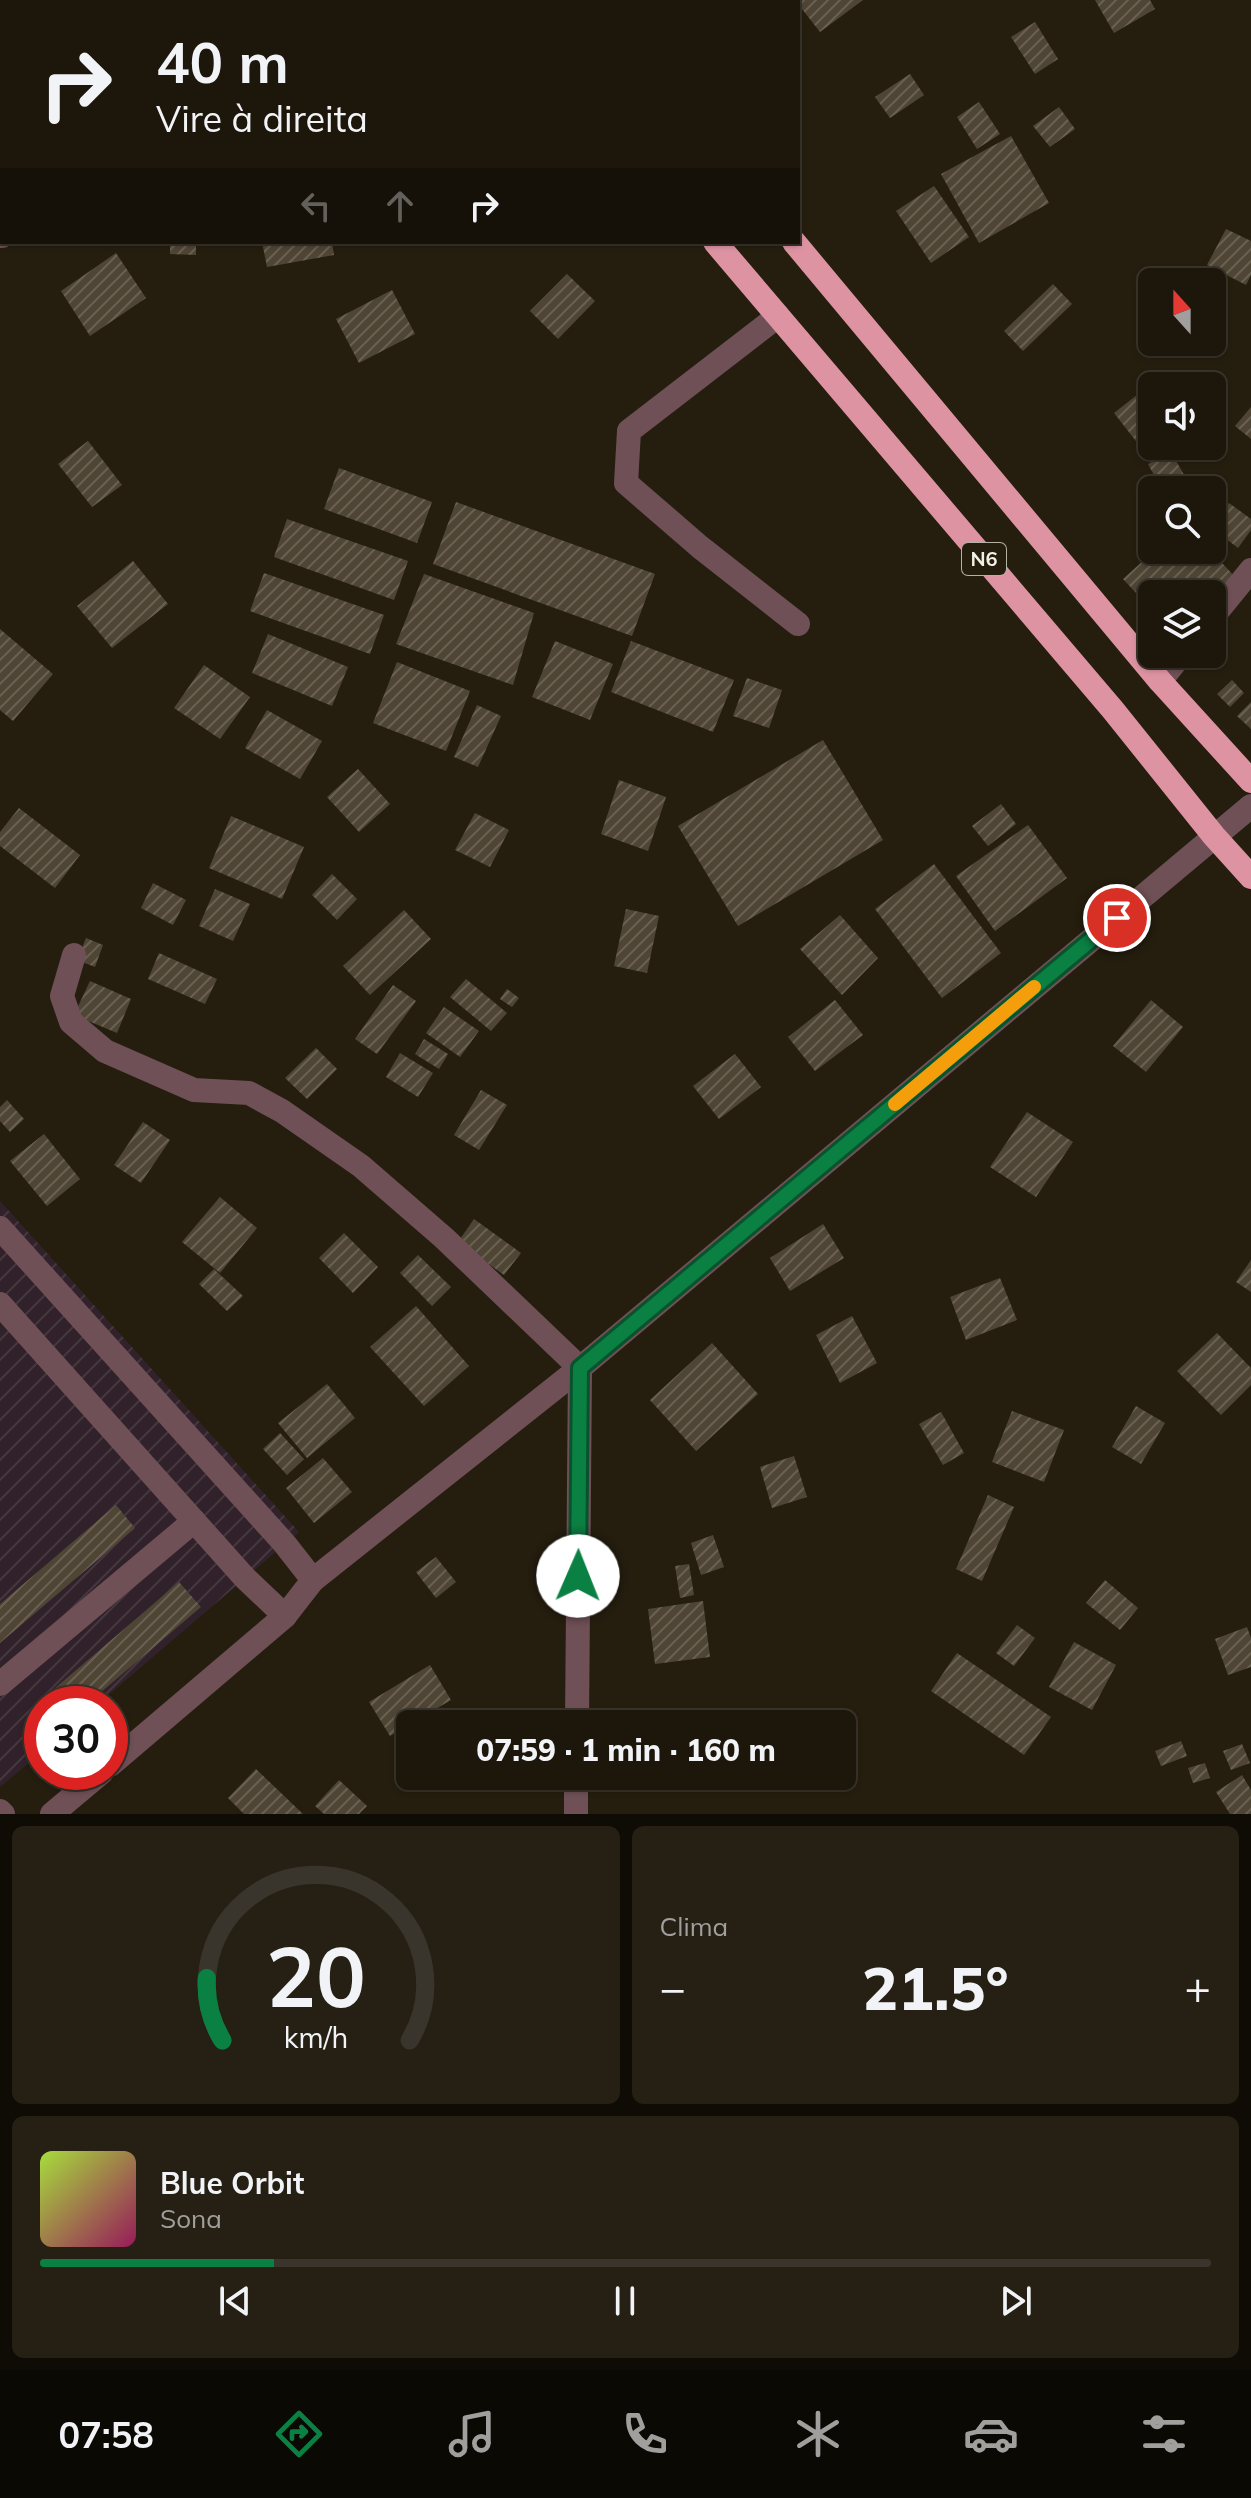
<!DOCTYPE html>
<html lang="pt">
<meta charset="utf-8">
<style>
:root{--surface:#1c160b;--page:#251f14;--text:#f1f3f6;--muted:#a09f9d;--line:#3a352c;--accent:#0b8043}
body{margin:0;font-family:Mulish,sans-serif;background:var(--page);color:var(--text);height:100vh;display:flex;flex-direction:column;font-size:30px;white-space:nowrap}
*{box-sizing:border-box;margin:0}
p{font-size:26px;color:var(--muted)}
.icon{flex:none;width:44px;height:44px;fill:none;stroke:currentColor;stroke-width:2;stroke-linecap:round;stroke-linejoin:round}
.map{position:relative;height:1814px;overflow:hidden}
.sheet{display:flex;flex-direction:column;gap:12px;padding:12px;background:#0f0c06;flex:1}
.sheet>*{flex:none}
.guide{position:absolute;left:0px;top:0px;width:800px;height:244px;box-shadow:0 2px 6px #0004,0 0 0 2px var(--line);background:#1c160b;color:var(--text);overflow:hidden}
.needle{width:52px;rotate:339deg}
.buttons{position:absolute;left:1138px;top:268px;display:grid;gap:16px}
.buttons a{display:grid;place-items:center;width:88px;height:88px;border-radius:12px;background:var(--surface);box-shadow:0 2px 6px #0004,0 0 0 2px var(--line);font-size:40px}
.speed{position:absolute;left:24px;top:1686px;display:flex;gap:16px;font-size:40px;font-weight:700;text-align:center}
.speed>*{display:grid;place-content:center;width:104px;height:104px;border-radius:50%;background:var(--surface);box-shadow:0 2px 6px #0004,0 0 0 2px var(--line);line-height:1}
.speed .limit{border:12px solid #d22;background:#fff;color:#111}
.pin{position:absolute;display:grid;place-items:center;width:68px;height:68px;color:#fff;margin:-34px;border:4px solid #fff;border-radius:50%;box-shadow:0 2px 8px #0007}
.me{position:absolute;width:88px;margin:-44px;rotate:1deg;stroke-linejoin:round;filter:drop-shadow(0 0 6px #0008)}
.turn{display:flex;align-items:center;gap:28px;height:168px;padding:0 24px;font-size:36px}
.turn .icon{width:104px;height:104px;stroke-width:2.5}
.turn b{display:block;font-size:56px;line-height:68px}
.lanes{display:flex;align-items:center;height:76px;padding:0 24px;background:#0003;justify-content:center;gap:40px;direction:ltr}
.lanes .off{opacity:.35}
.big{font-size:60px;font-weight:800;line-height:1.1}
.sheet .tile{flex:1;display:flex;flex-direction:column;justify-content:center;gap:12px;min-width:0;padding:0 28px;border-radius:12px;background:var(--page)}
.sheet .dial{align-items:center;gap:0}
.dial svg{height:208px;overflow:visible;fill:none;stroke:var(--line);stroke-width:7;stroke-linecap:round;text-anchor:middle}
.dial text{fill:var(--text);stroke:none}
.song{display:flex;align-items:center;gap:24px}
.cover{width:96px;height:96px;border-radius:12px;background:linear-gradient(135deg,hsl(80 70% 55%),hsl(330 70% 35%))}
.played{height:8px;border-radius:4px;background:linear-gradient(90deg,var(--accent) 20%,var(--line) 20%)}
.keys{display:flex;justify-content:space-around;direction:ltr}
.heat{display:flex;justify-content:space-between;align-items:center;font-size:44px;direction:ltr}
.sheet .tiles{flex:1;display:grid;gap:12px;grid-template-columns:1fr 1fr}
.tile:last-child{grid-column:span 2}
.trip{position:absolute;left:396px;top:1710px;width:460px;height:80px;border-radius:12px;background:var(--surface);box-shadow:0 2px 6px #0004,0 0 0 2px var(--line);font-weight:800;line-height:80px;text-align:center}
.menu{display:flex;height:128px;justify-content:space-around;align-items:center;background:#0b0904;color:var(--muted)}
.menu .icon{width:56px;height:56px}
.menu .current{color:var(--accent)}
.menu b{font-size:36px;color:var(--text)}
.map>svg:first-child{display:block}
.industrial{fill:url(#industrial-furrows)}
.building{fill:url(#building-hatch)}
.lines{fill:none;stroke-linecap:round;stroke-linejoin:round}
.minor{stroke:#6f5056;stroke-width:24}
.highway{stroke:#de93a3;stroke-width:24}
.route-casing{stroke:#07532c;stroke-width:20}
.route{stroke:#0b8043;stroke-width:14}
.slow{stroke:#f59e0b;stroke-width:14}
.labels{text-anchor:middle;stroke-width:8;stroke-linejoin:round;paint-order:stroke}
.shield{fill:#251e0f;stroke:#b6b1a5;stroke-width:2}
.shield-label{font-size:20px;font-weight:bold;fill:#f4f0e5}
</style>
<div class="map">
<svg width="1251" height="1814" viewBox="0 0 1251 1814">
<defs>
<pattern id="industrial-furrows" width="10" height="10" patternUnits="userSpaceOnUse" patternTransform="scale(2)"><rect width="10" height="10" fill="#31212a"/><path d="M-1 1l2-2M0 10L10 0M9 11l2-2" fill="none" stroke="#45373e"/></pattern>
<pattern id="building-hatch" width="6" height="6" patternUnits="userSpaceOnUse" patternTransform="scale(2)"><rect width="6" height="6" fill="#4f4535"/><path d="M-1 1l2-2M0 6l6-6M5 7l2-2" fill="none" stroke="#696052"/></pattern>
</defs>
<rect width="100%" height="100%" fill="#251e0f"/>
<path class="industrial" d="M0,1201l299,331 -201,172h-56v48l-42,35z"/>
<g class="building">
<path d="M803,0h60l-43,32 -22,-28z"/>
<path d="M1095,0h55l5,9 -41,24z"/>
<path d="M1035,22l23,37 -23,15 -24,-37z"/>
<path d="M910,74l14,21 -34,23 -15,-21z"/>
<path d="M979,102l21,32 -23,15 -20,-32z"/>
<path d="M1059,107l16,22 -25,18 -17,-21z"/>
<path d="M1011,136l38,67 -70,40 -38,-69z"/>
<path d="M934,186l35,51 -38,26 -35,-52z"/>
<path d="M1226,229l25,12v34l-5,10 -39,-20z"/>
<path d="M170,242h26v13l-26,-1z"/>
<path d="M262,242h70l2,13 -67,12z"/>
<path d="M116,253l30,45 -56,38 -29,-45z"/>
<path d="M567,274l28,27 -37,38 -28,-28z"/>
<path d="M1053,284l19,20 -49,47 -19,-20z"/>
<path d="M392,290l23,44 -56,29 -23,-44z"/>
<path d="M1142,391l10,13v42h4l-10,8 -32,-41z"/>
<path d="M1251,407v32l-16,-13z"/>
<path d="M88,441l34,44 -30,22 -34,-43z"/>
<path d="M1171,452l20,35 -5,3h-24l-14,-26z"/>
<path d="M339,468l93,34 -15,41 -93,-34z"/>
<path d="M456,502l199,72 -23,62 -199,-72z"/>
<path d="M1229,503l22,16v11l-13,18 -26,-20z"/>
<path d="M287,519l121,42 -14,39 -120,-43z"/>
<path d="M1155,550h55l26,28 -24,22v-6h-60v16l-29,-31z"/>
<path d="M133,561l35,43 -56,44 -35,-42z"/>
<path d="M264,573l120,42 -14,39 -120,-43z"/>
<path d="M424,574l110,39 -21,72 -117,-41z"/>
<path d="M0,629l53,45 -40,47 -13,-11z"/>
<path d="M268,634l80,33 -16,39 -80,-33z"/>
<path d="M555,641l58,23 -23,56 -58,-23z"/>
<path d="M631,641l103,39 -21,52 -102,-40z"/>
<path d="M397,662l73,29 -24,60 -73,-28z"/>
<path d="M204,665l46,32 -30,42 -46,-31z"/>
<path d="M747,678l35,12 -13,38 -36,-12z"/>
<path d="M1232,680l12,13 -14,14 -13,-13z"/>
<path d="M1251,702v27l-14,-13z"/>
<path d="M477,705l24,11 -23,51 -24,-10z"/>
<path d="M267,710l55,31 -22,38 -55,-31z"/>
<path d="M823,740l60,100 -145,86 -60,-100z"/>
<path d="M358,769l32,35 -31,28 -32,-35z"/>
<path d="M619,780l47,17 -18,54 -47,-17z"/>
<path d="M1001,804l15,20 -28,22 -16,-20z"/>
<path d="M19,808l61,47 -25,33 -55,-42v-14z"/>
<path d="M475,813l34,17 -19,37 -35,-17z"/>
<path d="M231,816l73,31 -22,52 -73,-31z"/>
<path d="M1028,825l39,53 -72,53 -39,-55z"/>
<path d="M934,864l67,89 -59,45 -67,-89z"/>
<path d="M332,874l25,25 -20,21 -25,-25z"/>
<path d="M153,883l33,17 -13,25 -32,-17z"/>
<path d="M215,889l35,15 -17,37 -34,-15z"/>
<path d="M626,909l33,7 -12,57 -33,-7z"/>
<path d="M404,910l27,29 -61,56 -27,-29z"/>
<path d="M840,915l38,43 -36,37 -42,-46z"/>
<path d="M86,938l17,7 -8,22 -18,-7z"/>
<path d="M159,953l58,26 -12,25 -57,-25z"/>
<path d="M466,979l41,34 -16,18 -41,-34z"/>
<path d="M90,981l41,18 -14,34 -43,-18z"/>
<path d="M393,985l23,16 -39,53 -22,-15z"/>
<path d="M507,989l12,9 -7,9 -12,-8z"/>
<path d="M835,1000l28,35 -48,36 -27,-34z"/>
<path d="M1151,1000l32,27 -37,45 -33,-26z"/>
<path d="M444,1007l35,24 -19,26 -34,-24z"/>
<path d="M424,1039l24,15 -9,15 -24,-15z"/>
<path d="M316,1048l21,21 -30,30 -22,-21z"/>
<path d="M400,1053l33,20 -15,24 -32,-20z"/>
<path d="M735,1054l26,33 -42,32 -26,-33z"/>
<path d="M481,1090l26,15 -28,45 -25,-15z"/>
<path d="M7,1100l17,19 -14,13 -10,-11v-14z"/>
<path d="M1027,1112l46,30 -37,55 -46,-30z"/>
<path d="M143,1122l27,18 -29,43 -27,-18z"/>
<path d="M44,1134l36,45 -33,27 -37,-45z"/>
<path d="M220,1197l37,31 -37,45 -38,-31z"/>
<path d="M474,1219l47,34 -17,22 -46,-33z"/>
<path d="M823,1224l21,34 -54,33 -20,-33z"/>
<path d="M344,1233l34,34 -25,26 -34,-35z"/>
<path d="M418,1255l33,32 -19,19 -32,-33z"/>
<path d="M1251,1260v32l-15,-10z"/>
<path d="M214,1269l29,27 -16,15 -28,-27z"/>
<path d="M1000,1278l17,42 -51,20 -16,-43z"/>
<path d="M416,1306l53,60 -45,40 -54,-59z"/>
<path d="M852,1316l25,47 -37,20 -24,-48z"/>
<path d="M1217,1333l34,35v17l-30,30 -44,-44z"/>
<path d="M712,1343l46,51 -62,57 -46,-51z"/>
<path d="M327,1384l28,34 -48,40 -29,-35z"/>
<path d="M1136,1406l29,17 -24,41 -29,-17z"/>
<path d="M1012,1411l52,19 -20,52 -52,-20z"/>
<path d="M941,1412l23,41 -21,12 -24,-41z"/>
<path d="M280,1433l24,26 -17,16 -24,-26z"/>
<path d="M794,1456l13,41 -35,11 -12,-41z"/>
<path d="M323,1458l29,34 -38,31 -28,-35z"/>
<path d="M988,1495l26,12 -32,74 -26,-12z"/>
<path d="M116,1505l19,23 -135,115v-39z"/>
<path d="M713,1535l11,32 -23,8 -10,-32z"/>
<path d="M436,1557l20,25 -20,16 -20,-26z"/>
<path d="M689,1564l5,31 -14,3 -5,-32z"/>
<path d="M1105,1580l33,28 -18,22 -34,-27z"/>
<path d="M179,1582l22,25 -114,97h-45v14l-9,-11z"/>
<path d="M703,1601l7,56 -55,7 -7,-55z"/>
<path d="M1017,1625l18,13 -21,28 -18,-13z"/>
<path d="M1247,1627l4,11v29l-23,8 -13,-36z"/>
<path d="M1074,1642l42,23 -24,45 -43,-23z"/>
<path d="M957,1653l94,64 -27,38 -93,-64z"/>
<path d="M430,1665l21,35 -61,36 -21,-34z"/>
<path d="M1181,1741l6,15 -26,10 -6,-15z"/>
<path d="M1242,1744l8,19 -19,7 -8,-19z"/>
<path d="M1205,1763l5,15 -17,5 -5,-15z"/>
<path d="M256,1769l47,45h-59l-16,-16z"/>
<path d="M1242,1775l9,15v24h-21l-14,-22z"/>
<path d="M428,1776h41v1l-39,8z"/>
<path d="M339,1780l28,26 -8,8h-35l-9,-8z"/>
</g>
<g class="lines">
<g class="minor">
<path d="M0,236h2"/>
<path d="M778,316l-149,115 -3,52 74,64 98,77"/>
<path d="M1212,618l39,-48"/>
<path d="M1160,681l22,-27"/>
<path d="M74,955l-12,41 9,26 34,29 89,39 55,3 33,18 79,55 83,72 136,130 -3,356"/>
<path d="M0,1228l284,315 29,37"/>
<path d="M0,1304l245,274 40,38"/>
<path d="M0,1684l194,-163"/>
<path d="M110,1765l175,-149 28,-36 267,-212 671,-562"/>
<path d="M0,1811l3,3"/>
<path d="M52,1814l50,-42"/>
<path d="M576,1814v-38"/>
</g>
<g class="highway">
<path d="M496,0l2,2"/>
<path d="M592,0l2,2"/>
<path d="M715,242l398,468 101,126 37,41"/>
<path d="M794,242l366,439 91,100"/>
</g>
</g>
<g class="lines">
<defs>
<path id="route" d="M578,1576l2,-208 537,-450"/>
</defs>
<use href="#route" class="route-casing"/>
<use href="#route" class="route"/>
<path class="slow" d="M895,1104l139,-117"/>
</g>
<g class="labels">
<rect class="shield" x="962" y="543" width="44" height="32" rx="6"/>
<g class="shield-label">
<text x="984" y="566">N6</text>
</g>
</g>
</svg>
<div class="buttons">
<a><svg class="needle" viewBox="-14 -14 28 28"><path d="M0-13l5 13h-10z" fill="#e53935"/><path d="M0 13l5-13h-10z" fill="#a09f9d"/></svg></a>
<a><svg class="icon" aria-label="sound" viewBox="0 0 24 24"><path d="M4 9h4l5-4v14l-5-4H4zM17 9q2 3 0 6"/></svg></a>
<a><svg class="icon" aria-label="search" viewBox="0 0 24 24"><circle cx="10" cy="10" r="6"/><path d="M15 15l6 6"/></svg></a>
<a><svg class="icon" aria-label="layers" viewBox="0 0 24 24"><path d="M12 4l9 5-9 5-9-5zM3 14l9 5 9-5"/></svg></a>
</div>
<div class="speed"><div class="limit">30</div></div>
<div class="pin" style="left:1117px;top:918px;background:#d93025"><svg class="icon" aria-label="arrive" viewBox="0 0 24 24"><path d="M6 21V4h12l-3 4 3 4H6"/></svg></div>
<svg class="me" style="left:578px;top:1576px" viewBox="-20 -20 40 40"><circle r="19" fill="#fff"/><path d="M0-13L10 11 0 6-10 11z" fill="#0b8043"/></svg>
<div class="trip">07:59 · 1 min · 160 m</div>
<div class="guide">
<div class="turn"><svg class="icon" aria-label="right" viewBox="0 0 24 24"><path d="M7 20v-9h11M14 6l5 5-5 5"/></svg><div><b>40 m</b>Vire à direita</div></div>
<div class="lanes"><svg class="icon off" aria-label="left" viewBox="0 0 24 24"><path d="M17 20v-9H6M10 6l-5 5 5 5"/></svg><svg class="icon off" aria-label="ahead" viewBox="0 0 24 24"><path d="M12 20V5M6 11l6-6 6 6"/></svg><svg class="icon" aria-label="right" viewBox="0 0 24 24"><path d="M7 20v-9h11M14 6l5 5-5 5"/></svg></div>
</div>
</div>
<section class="sheet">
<div class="tiles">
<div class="tile dial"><svg viewBox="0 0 100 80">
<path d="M14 69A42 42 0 1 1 86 69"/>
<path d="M14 69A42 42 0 0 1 8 45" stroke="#0b8043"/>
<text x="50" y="56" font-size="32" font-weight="700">20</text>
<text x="50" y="72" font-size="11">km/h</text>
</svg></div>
<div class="tile"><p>Clima</p>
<div class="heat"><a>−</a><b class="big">21.5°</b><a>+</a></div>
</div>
<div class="tile">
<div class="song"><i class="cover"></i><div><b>Blue Orbit</b><p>Sona</p></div></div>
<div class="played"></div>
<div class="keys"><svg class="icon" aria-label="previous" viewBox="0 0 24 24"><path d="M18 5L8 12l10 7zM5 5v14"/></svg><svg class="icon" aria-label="pause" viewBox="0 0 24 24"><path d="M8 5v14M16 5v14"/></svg><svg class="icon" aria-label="next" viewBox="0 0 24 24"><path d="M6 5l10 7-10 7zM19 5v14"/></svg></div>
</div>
</div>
</section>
<nav class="menu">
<b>07:58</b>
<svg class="icon current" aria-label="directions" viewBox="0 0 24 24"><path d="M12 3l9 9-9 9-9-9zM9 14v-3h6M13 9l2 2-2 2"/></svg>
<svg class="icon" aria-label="music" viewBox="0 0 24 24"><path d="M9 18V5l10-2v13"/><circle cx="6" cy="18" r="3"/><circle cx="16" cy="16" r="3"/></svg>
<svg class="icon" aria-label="phone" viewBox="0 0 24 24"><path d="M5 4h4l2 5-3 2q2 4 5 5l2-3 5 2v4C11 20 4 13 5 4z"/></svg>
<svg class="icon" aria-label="climate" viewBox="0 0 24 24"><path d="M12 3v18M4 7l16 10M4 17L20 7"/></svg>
<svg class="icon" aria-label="car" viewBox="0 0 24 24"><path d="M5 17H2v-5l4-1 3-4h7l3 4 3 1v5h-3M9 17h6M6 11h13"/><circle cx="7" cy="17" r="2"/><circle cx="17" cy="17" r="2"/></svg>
<svg class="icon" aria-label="filters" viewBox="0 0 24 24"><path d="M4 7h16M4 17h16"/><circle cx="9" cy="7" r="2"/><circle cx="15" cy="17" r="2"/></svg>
</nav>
